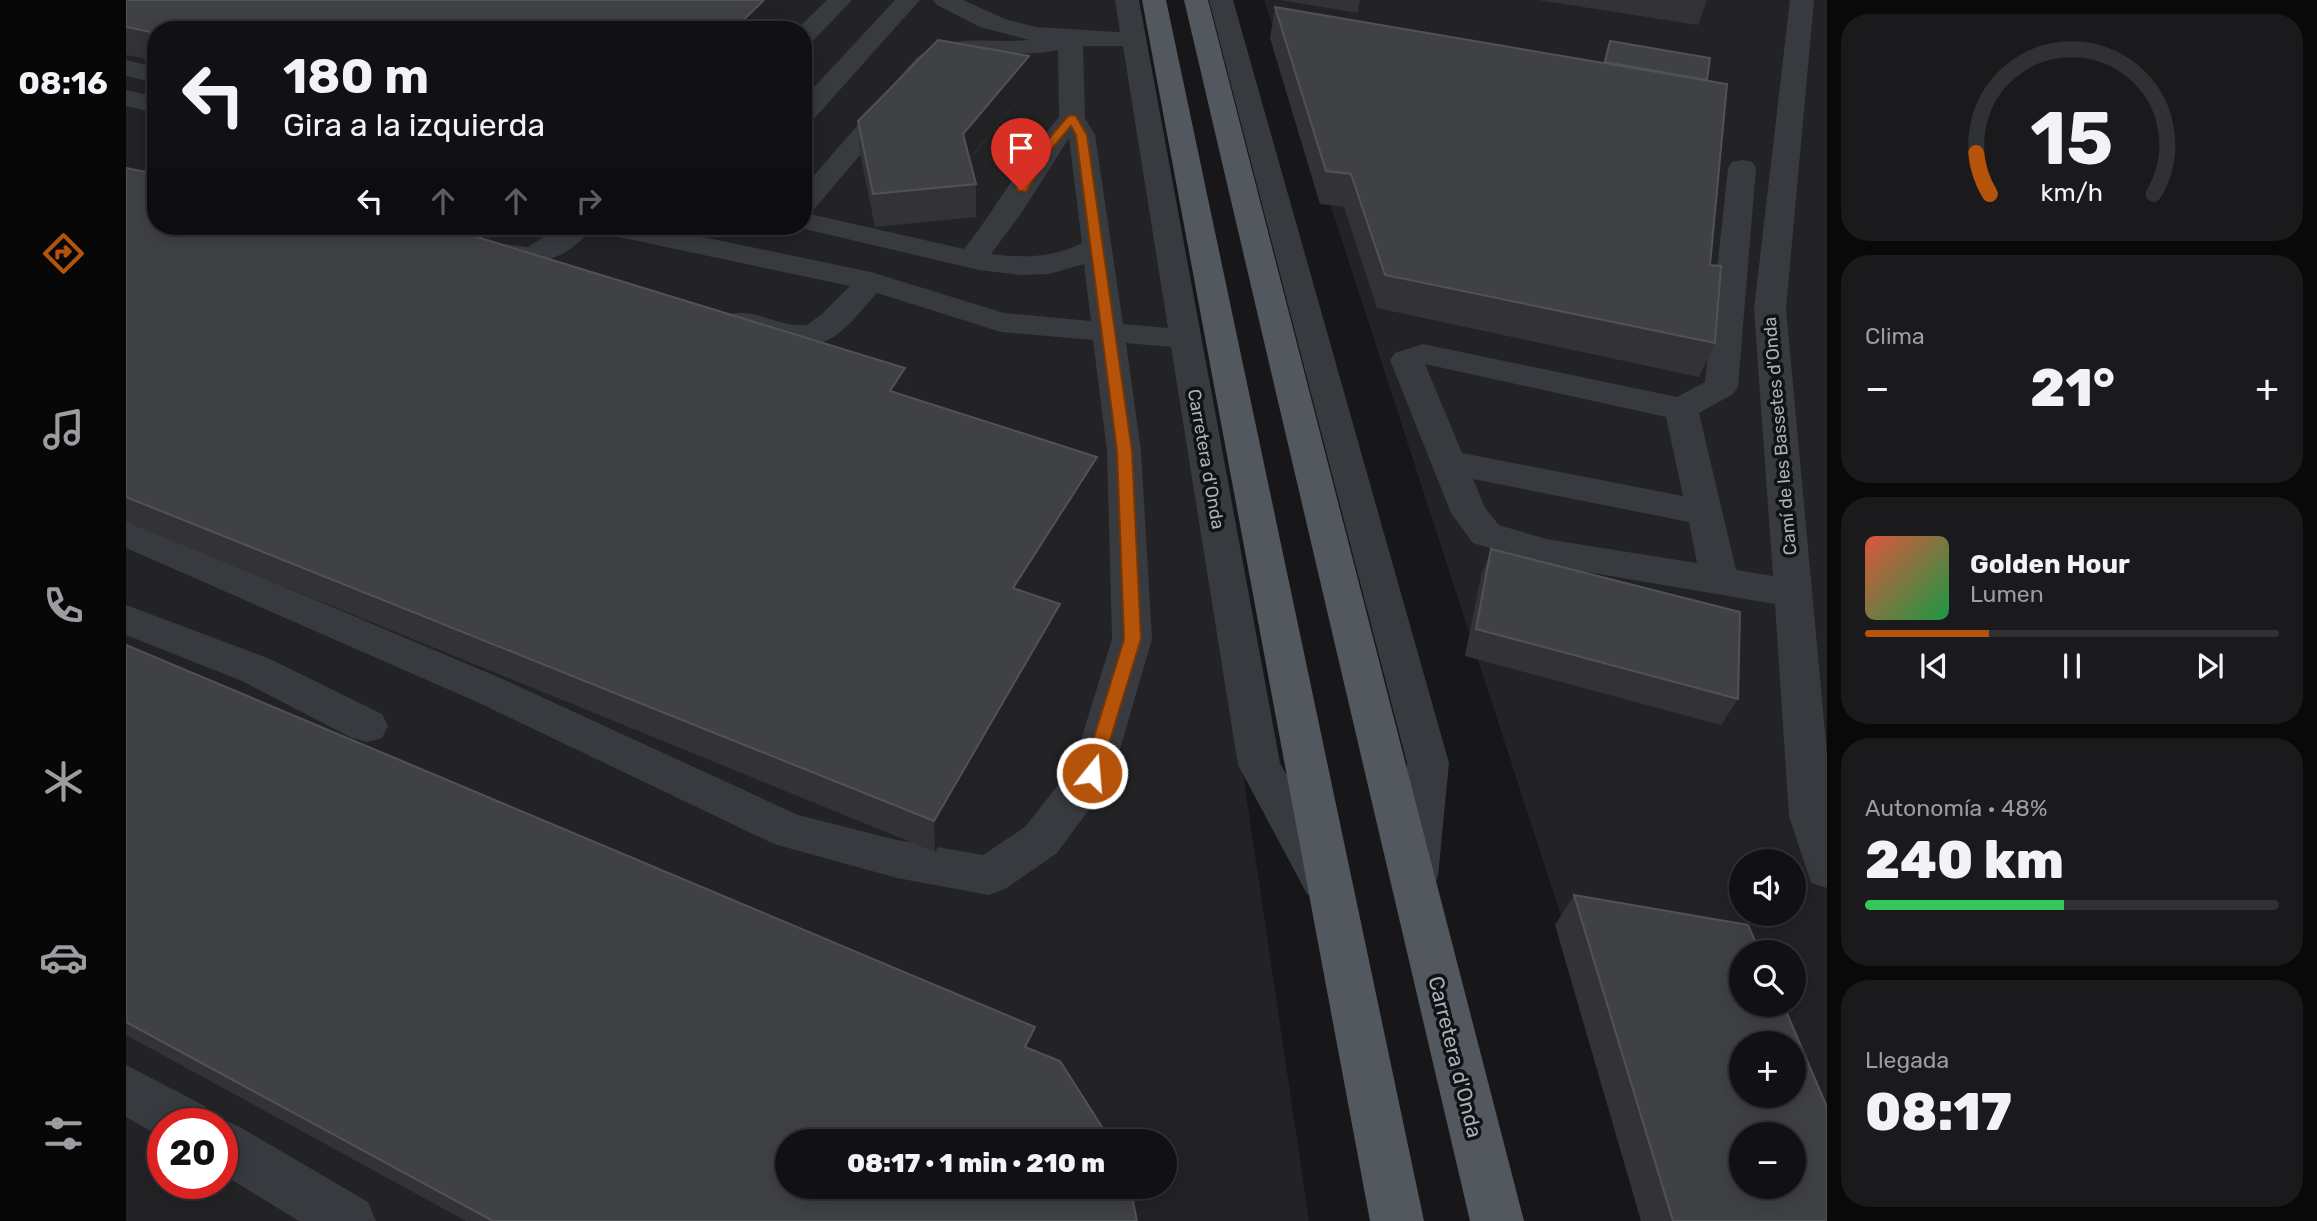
<!DOCTYPE html>
<html lang="es">
<meta charset="utf-8">
<style>
:root{--surface:#111113;--page:#1a1a1c;--text:#f1f3f6;--muted:#9c9da0;--line:#303133;--accent:#b45309}
body{margin:0;font-family:Rubik,sans-serif;background:var(--page);color:var(--text);height:100vh;display:flex;flex-direction:column;font-size:26px;white-space:nowrap}
*{box-sizing:border-box;margin:0}
p{font-size:23px;color:var(--muted)}
.icon{flex:none;width:38px;height:38px;fill:none;stroke:currentColor;stroke-width:2;stroke-linecap:round;stroke-linejoin:round}
.map{position:relative;flex:1;overflow:hidden}
.drawer{display:flex;flex-direction:column;gap:14px;padding:14px;background:#09090a;width:490px}
.drawer>*{flex:none}
.top-card{position:absolute;left:21px;top:21px;width:665px;height:214px;border-radius:28px;box-shadow:0 4px 18px #0003,0 0 0 2px var(--line);background:#111113;color:var(--text);overflow:hidden}
.fabs{position:absolute;left:1603px;top:849px;display:grid;gap:14px}
.fabs a{display:grid;place-items:center;width:77px;height:77px;border-radius:50%;background:var(--surface);box-shadow:0 4px 18px #0003,0 0 0 2px var(--line);font-size:35px}
.speed{position:absolute;left:21px;top:1108px;display:flex;gap:14px;font-size:35px;font-weight:700;text-align:center}
.speed>*{display:grid;place-content:center;width:91px;height:91px;border-radius:50%;background:var(--surface);box-shadow:0 4px 18px #0003,0 0 0 2px var(--line);line-height:1}
.speed .limit{border:10px solid #d22;background:#fff;color:#111}
.pin{position:absolute;display:grid;place-items:center;width:60px;height:60px;color:#fff;margin:-72px -30px;border-radius:50% 50% 50% 0;rotate:-45deg;box-shadow:0 0 7px #0007}
.pin .icon{rotate:45deg}
.me{position:absolute;width:77px;margin:-38px;rotate:17deg;stroke-linejoin:round;filter:drop-shadow(0 0 5px #0008)}
.turn{display:flex;align-items:center;gap:24px;height:147px;padding:0 21px;font-size:32px}
.turn .icon{width:91px;height:91px;stroke-width:2.5}
.turn b{display:block;font-size:49px;line-height:60px}
.lanes{display:flex;align-items:center;height:66px;padding:0 21px;background:#0003;justify-content:center;gap:35px;direction:ltr}
.lanes .off{opacity:.35}
.big{font-size:52px;font-weight:800;line-height:1.1}
.drawer .tile{flex:1;display:flex;flex-direction:column;justify-content:center;gap:10px;min-width:0;padding:0 24px;border-radius:28px;background:var(--page)}
.drawer .dial{align-items:center;gap:0}
.dial svg{height:182px;overflow:visible;fill:none;stroke:var(--line);stroke-width:7;stroke-linecap:round;text-anchor:middle}
.dial text{fill:var(--text);stroke:none}
.song{display:flex;align-items:center;gap:21px}
.cover{width:84px;height:84px;border-radius:10px;background:linear-gradient(135deg,hsl(10 70% 55%),hsl(140 70% 35%))}
.played{height:7px;border-radius:4px;background:linear-gradient(90deg,var(--accent) 30%,var(--line) 30%)}
.keys{display:flex;justify-content:space-around;direction:ltr}
.heat{display:flex;justify-content:space-between;align-items:center;font-size:38px;direction:ltr}
.charge{height:10px;border-radius:5px;background:linear-gradient(90deg,#34c759 48%,var(--line) 0)}
.trip{position:absolute;left:649px;top:1129px;width:402px;height:70px;border-radius:35px;background:var(--surface);box-shadow:0 4px 18px #0003,0 0 0 2px var(--line);font-weight:800;line-height:70px;text-align:center}
main{display:flex;flex:1;min-height:0}
.dock{display:flex;flex-direction:column;width:126px;justify-content:space-around;align-items:center;background:#070708;color:var(--muted)}
.dock .icon{width:49px;height:49px}
.dock .selected{color:var(--accent)}
.dock b{font-size:32px;color:var(--text)}
.map>svg:first-child{display:block}
.built{fill:#232326;fill-rule:evenodd}
.lines{fill:none;stroke-linecap:round;stroke-linejoin:round}
.minor{fill:#373a3f;fill-rule:evenodd}
.major{fill:#53585e;fill-rule:evenodd}
.wall{fill:#333337}
.shaded-wall{fill:#222225}
.building{fill:#3f4145;stroke:#505257;stroke-width:2;fill-rule:evenodd}
.route{fill:#b45309;stroke:#753606;stroke-width:2}
.labels{text-anchor:middle;stroke-width:7;stroke-linejoin:round;paint-order:stroke}
.street-label{font-size:18px;fill:#a8b1ba;stroke:#121214}
.near-street-label{font-size:21px;fill:#a8b1ba;stroke:#121214}
</style>
<main>
<nav class="dock">
<b>08:16</b>
<svg class="icon selected" aria-label="directions" viewBox="0 0 24 24"><path d="M12 3l9 9-9 9-9-9zM9 14v-3h6M13 9l2 2-2 2"/></svg>
<svg class="icon" aria-label="music" viewBox="0 0 24 24"><path d="M9 18V5l10-2v13"/><circle cx="6" cy="18" r="3"/><circle cx="16" cy="16" r="3"/></svg>
<svg class="icon" aria-label="phone" viewBox="0 0 24 24"><path d="M5 4h4l2 5-3 2q2 4 5 5l2-3 5 2v4C11 20 4 13 5 4z"/></svg>
<svg class="icon" aria-label="climate" viewBox="0 0 24 24"><path d="M12 3v18M4 7l16 10M4 17L20 7"/></svg>
<svg class="icon" aria-label="car" viewBox="0 0 24 24"><path d="M5 17H2v-5l4-1 3-4h7l3 4 3 1v5h-3M9 17h6M6 11h13"/><circle cx="7" cy="17" r="2"/><circle cx="17" cy="17" r="2"/></svg>
<svg class="icon" aria-label="filters" viewBox="0 0 24 24"><path d="M4 7h16M4 17h16"/><circle cx="9" cy="7" r="2"/><circle cx="15" cy="17" r="2"/></svg>
</nav>
<div class="map">
<svg width="1701" height="1221" viewBox="0 0 1701 1221">
<rect width="100%" height="100%" fill="#171719"/>
<g class="built">
<path d="M0,0h1003l180,1221h-1183zM30,30h647v196h-647zM37,1124h59v59h-59zM662,1141h378v45h-378z"/>
<path d="M1138,0h563v1221h-167zM1615,861h53v53h-53zM1615,952h53v52h-53zM1615,1043h53v53h-53zM1615,1134h53v52h-53z"/>
</g>
<g class="lines">
<g class="minor">
<path d="M701,0h25l-40,42 -9,2v-14h-7z"/>
<path d="M769,0h25l-108,121 -9,2v-24z"/>
<path d="M807,0h30l42,19 31,8 82,5h2l-5,-32h24l141,763 66,117 -7,14 -16,6 -16,-6 -69,-129 -67,-418 -45,-4 15,108 11,188 -39,134 -6,12 -50,68 -52,36 -16,6 -92,-17 -123,-34 -297,-142 -351,-154v-28l379,160 293,135 99,25 86,15 42,-28 48,-61 39,-127 -5,-188 -14,-111 -92,-8 -124,-39c-13,14 -26,32 -42,43 -31,21 -74,1 -105,-8l-5,-7 5,-7c26,-6 50,14 77,11l15,-11 28,-28 -241,-51 -10,-3 -5,-6h56l221,46 133,41 87,8 -7,-57 -35,10 -29,1 -41,-5 -187,-44h11v-38l113,-130c36,-26 72,-14 113,-18l-49,-13 -43,-22zM957,46h40l45,282 -45,-4 -28,-189 -10,-17zM932,50l1,67c-36,41 -61,89 -95,132l-154,-35 124,-146c35,-26 83,-8 124,-18zM943,138l13,105c-31,15 -57,15 -91,11l31,-42z"/>
<path d="M1083,0h24l216,763 -11,113 -6,14 -16,6 -16,-6 -6,-14 13,-113z"/>
<path d="M1664,0h24l-28,309 41,445v134l-16,-5 -22,-67 -14,-212 -229,-39 -73,-22 -22,-30 -61,-153 5,-7 28,-9 254,53 28,-15 23,-214 4,-6 10,-2 10,2 4,6 -18,219 -5,7 -34,19 37,157 37,6 -19,-267zM1299,364l241,53 17,79 -221,-43zM1347,479l216,43 8,41 -151,-24 -47,-14 -14,-17z"/>
<path d="M0,60l30,7v16l-30,-7z"/>
<path d="M0,90l30,7v16l-30,-7z"/>
<path d="M434,226h33c-29,42 -73,42 -118,31l-4,-6 4,-6 11,-3 42,5z"/>
<path d="M0,605l144,54 112,55 6,12 -6,12 -15,4 -15,-4 -110,-57 -116,-46z"/>
<path d="M0,1065l79,41 7,17 10,-4 18,8 128,75 8,19h-77l-77,-47v-50h-59v14l-37,-21z"/>
</g>
<g class="major">
<path d="M1016,0h24l258,1221h-54z"/>
<path d="M1058,0h24l316,1221h-54z"/>
</g>
</g>
<g class="wall">
<path d="M0,0h673l-30,30h-613v31l-30,-6z"/>
<path d="M1154,0h84l-6,13z"/>
<path d="M1412,0h169l-9,25z"/>
<path d="M1149,7l328,56 7,-22 97,39 3,185 5,78 -16,34 -322,-69 -33,-101 -24,-3 -50,-166z"/>
<path d="M902,88l-58,71 6,25v33l-101,10 -15,-74 -2,-32z"/>
<path d="M0,168l779,200 1,28 191,61 -3,34 -64,102 30,11 -2,33 -123,215 -809,-330z"/>
<path d="M1365,549l247,150 -17,26 -256,-69 16,-80z"/>
<path d="M0,645l1011,576h-671l-340,-186z"/>
<path d="M1448,895l253,326h-186l-86,-296z"/>
</g>
<g class="shaded-wall">
<path d="M638,0h35l-30,30h-36z"/>
<path d="M1234,0h4l-6,13z"/>
<path d="M903,56l-1,32 -65,78v-32z"/>
<path d="M779,368l1,34 -16,-11z"/>
<path d="M971,457l-3,34 -82,130 1,-33z"/>
<path d="M934,604l-2,33 -123,215 -1,-31z"/>
<path d="M909,1027l-2,28 -8,-8z"/>
</g>
<g class="building">
<path d="M0,0h638l-31,30h-577v3l-30,-6z"/>
<path d="M1149,7l452,77 -17,181 11,1 -6,77 -330,-68 -34,-101 -25,-3z"/>
<path d="M812,40l91,16 -66,78 13,50 -103,10 -15,-73z"/>
<path d="M1484,41l100,17 -3,22 -102,-18z"/>
<path d="M0,168l30,6v52h262l59,11 428,131 -15,23 207,66 -84,131 47,16 -126,217 -808,-324z"/>
<path d="M1365,549l249,63 -2,87 -262,-70z"/>
<path d="M0,645l909,382 -10,20 35,14 51,80h-323v45h342l7,35h-644l-367,-199z"/>
<path d="M1448,895l174,30 12,27h-19v52h42l44,103v114h-154zM1615,1043h53v53h-53zM1615,1134h53v52h-53z"/>
</g>
<path class="route" d="M946,115l4,1 11,19 45,316 9,188 -41,134 -2,5 -6,2 -7,-2 -2,-5 41,-134 -7,-188 -41,-316 -5,-9 -17,20 -28,46 -10,-2 29,-47 23,-27z"/>
<g class="labels">
<g class="street-label">
<text transform="translate(1654 436) rotate(-95)" y="6">Camí de les Bassetes d'Onda</text>
<text transform="translate(1080 459) rotate(80)" y="6">Carretera d'Onda</text>
</g>
<g class="near-street-label">
<text transform="translate(1329 1057) rotate(76)" y="7">Carretera d'Onda</text>
</g>
</g>
</svg>
<div class="fabs">
<a><svg class="icon" aria-label="sound" viewBox="0 0 24 24"><path d="M4 9h4l5-4v14l-5-4H4zM17 9q2 3 0 6"/></svg></a>
<a><svg class="icon" aria-label="search" viewBox="0 0 24 24"><circle cx="10" cy="10" r="6"/><path d="M15 15l6 6"/></svg></a>
<a>+</a>
<a>−</a>
</div>
<div class="speed"><div class="limit">20</div></div>
<div class="pin" style="left:895px;top:190px;background:#d93025"><svg class="icon" aria-label="arrive" viewBox="0 0 24 24"><path d="M6 21V4h12l-3 4 3 4H6"/></svg></div>
<svg class="me" style="left:966px;top:773px" viewBox="-20 -20 40 40"><circle r="17" fill="#b45309" stroke="#fff" stroke-width="3"/><path d="M0-11L8 9 0 5-8 9z" fill="#fff"/></svg>
<div class="trip">08:17 · 1 min · 210 m</div>
<div class="top-card">
<div class="turn"><svg class="icon" aria-label="left" viewBox="0 0 24 24"><path d="M17 20v-9H6M10 6l-5 5 5 5"/></svg><div><b>180 m</b>Gira a la izquierda</div></div>
<div class="lanes"><svg class="icon" aria-label="left" viewBox="0 0 24 24"><path d="M17 20v-9H6M10 6l-5 5 5 5"/></svg><svg class="icon off" aria-label="ahead" viewBox="0 0 24 24"><path d="M12 20V5M6 11l6-6 6 6"/></svg><svg class="icon off" aria-label="ahead" viewBox="0 0 24 24"><path d="M12 20V5M6 11l6-6 6 6"/></svg><svg class="icon off" aria-label="right" viewBox="0 0 24 24"><path d="M7 20v-9h11M14 6l5 5-5 5"/></svg></div>
</div>
</div>
<section class="drawer">
<div class="tile dial"><svg viewBox="0 0 100 80">
<path d="M14 69A42 42 0 1 1 86 69"/>
<path d="M14 69A42 42 0 0 1 8 51" stroke="#b45309"/>
<text x="50" y="56" font-size="32" font-weight="700">15</text>
<text x="50" y="72" font-size="11">km/h</text>
</svg></div>
<div class="tile"><p>Clima</p>
<div class="heat"><a>−</a><b class="big">21°</b><a>+</a></div>
</div>
<div class="tile">
<div class="song"><i class="cover"></i><div><b>Golden Hour</b><p>Lumen</p></div></div>
<div class="played"></div>
<div class="keys"><svg class="icon" aria-label="previous" viewBox="0 0 24 24"><path d="M18 5L8 12l10 7zM5 5v14"/></svg><svg class="icon" aria-label="pause" viewBox="0 0 24 24"><path d="M8 5v14M16 5v14"/></svg><svg class="icon" aria-label="next" viewBox="0 0 24 24"><path d="M6 5l10 7-10 7zM19 5v14"/></svg></div>
</div>
<div class="tile"><p>Autonomía · 48%</p><b class="big">240 km</b><div class="charge"></div></div>
<div class="tile"><p>Llegada</p><b class="big">08:17</b></div>
</section>
</main>
